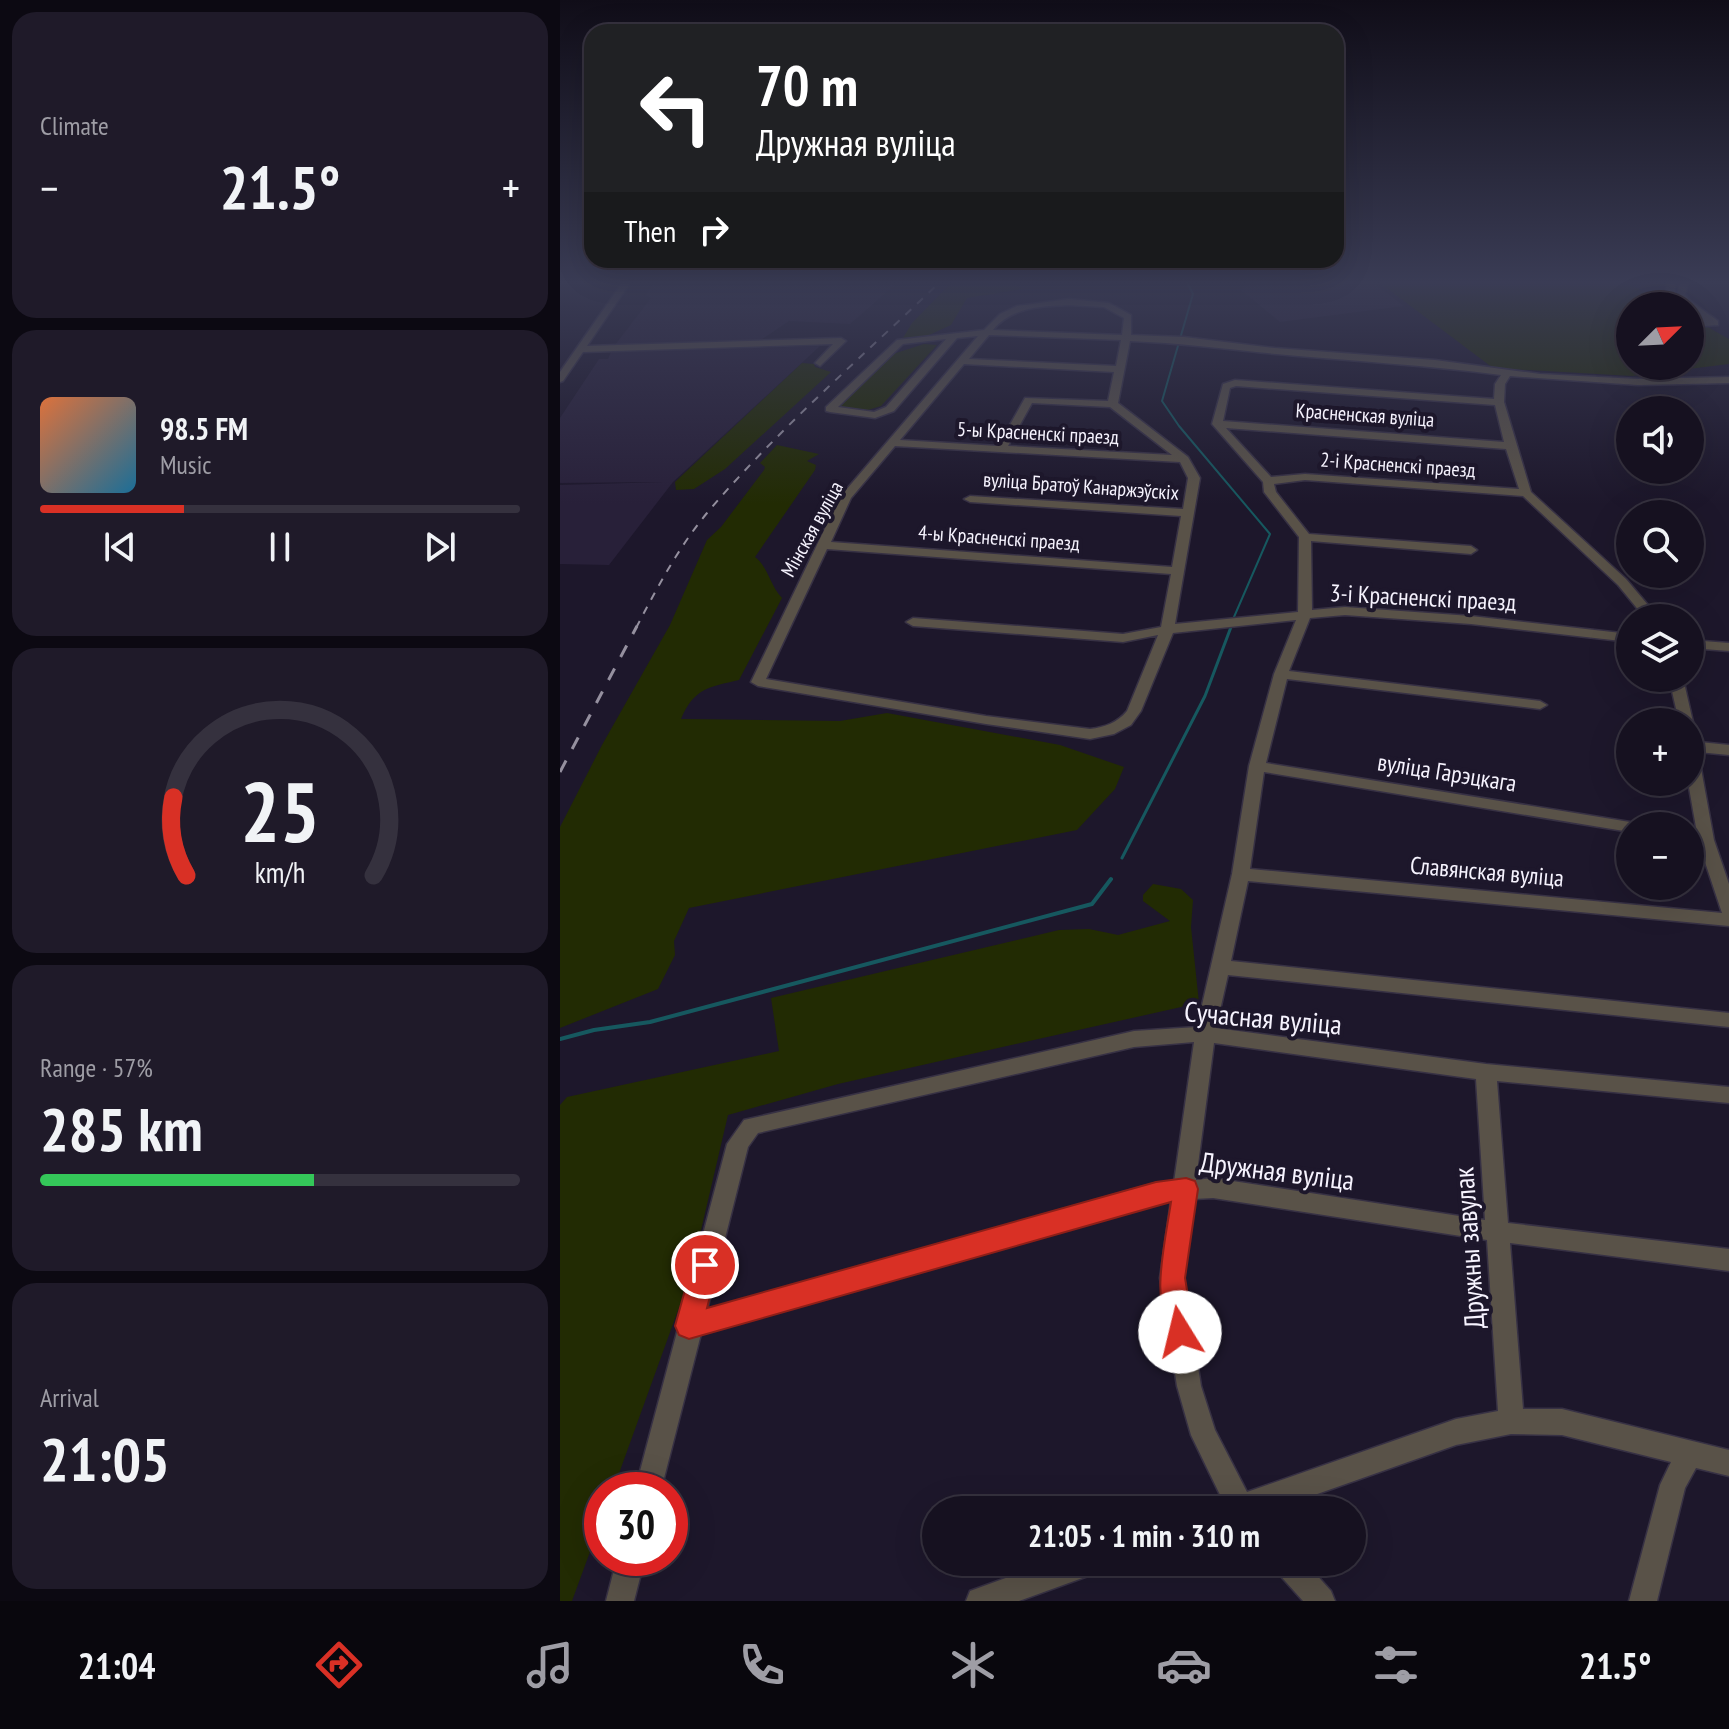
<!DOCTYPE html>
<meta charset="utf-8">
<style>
:root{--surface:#161120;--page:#1f1a29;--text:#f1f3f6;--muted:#9e9da5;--line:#35313e;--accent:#d93025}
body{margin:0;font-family:"PT Sans Narrow",sans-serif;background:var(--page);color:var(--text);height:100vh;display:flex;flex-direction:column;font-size:30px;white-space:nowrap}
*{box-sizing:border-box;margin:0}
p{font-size:26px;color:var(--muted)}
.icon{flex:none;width:44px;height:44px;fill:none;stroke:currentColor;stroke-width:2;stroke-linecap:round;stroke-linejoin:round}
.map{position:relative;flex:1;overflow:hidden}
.details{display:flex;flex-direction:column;gap:12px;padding:12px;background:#0c0912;width:560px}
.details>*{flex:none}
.guide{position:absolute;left:24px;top:24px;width:760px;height:244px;border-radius:24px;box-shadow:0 8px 32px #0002,0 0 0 2px var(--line);background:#202124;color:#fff;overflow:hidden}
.needle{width:52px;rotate:66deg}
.controls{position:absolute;left:1056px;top:292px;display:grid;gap:16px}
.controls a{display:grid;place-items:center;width:88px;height:88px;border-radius:50%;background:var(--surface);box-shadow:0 8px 32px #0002,0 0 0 2px var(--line);font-size:40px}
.speed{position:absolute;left:24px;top:1472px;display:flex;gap:16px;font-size:40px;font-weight:700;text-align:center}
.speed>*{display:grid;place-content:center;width:104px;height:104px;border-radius:50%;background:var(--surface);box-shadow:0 8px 32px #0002,0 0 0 2px var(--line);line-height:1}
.speed .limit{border:12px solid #d22;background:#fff;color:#111}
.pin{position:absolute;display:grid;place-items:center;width:68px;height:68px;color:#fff;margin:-34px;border:4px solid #fff;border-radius:50%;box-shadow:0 2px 8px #0007}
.me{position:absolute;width:88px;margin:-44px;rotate:351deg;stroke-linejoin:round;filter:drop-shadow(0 0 6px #0008)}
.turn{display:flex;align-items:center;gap:28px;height:168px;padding:0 40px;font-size:36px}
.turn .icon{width:104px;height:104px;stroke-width:2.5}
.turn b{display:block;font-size:56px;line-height:68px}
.then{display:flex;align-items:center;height:76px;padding:0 40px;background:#0003;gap:16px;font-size:30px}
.big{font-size:60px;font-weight:800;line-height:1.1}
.details .card{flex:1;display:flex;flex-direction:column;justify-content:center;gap:12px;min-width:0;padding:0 28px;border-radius:24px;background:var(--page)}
.details .dial{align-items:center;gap:0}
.dial svg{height:208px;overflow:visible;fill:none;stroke:var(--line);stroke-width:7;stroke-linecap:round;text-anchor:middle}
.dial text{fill:var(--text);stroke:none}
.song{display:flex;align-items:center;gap:24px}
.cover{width:96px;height:96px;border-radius:12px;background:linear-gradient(135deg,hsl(20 70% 55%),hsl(200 70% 35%))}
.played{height:8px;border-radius:4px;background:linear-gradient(90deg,var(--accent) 30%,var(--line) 30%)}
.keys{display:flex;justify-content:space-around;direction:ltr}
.heat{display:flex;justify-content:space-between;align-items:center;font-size:44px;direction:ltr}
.charge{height:12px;border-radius:6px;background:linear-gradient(90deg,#34c759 57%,var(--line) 0)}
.trip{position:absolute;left:362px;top:1496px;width:444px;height:80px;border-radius:40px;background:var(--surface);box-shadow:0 8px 32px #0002,0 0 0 2px var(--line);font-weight:800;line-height:80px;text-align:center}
.menu{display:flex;height:128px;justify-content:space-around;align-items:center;background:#09070d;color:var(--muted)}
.menu .icon{width:56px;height:56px}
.menu .selected{color:var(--accent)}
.menu b{font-size:36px;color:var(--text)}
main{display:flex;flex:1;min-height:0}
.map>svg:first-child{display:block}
.built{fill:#282039}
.green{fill:#222b03}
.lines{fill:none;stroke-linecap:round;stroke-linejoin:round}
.stream-far2{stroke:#16585f;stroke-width:2}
.stream-far1{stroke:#16585f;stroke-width:3}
.stream{stroke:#16585f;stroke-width:4}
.minor-casing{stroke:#373144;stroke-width:3}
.minor{fill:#595248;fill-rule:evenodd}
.rail-far1{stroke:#95909f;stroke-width:2;stroke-dasharray:8 8;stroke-linecap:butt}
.rail{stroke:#95909f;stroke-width:3;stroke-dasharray:13 13;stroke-linecap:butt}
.route{fill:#d93025;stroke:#8d1f18;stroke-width:2}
.labels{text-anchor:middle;stroke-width:8;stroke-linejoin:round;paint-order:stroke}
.far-street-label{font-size:20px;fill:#f6f3fe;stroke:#1d172b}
.street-label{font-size:24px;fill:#f6f3fe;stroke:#1d172b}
.near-street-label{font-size:28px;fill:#f6f3fe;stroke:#1d172b}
</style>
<main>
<section class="details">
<div class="card"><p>Climate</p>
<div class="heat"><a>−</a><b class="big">21.5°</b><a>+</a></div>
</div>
<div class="card">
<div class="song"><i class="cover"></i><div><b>98.5 FM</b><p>Music</p></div></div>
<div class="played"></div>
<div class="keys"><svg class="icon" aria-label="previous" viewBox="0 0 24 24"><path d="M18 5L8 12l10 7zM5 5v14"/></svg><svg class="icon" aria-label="pause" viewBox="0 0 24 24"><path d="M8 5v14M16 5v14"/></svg><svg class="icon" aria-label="next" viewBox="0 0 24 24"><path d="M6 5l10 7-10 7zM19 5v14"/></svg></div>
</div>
<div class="card dial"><svg viewBox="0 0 100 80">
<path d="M14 69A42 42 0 1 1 86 69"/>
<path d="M14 69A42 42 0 0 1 9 39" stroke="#d93025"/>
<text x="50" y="56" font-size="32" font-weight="700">25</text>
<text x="50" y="72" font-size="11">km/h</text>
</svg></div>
<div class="card"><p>Range · 57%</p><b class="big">285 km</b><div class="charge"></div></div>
<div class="card"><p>Arrival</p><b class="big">21:05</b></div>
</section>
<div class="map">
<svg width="1169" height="1601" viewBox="0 0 1169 1601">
<rect width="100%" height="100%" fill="#1d172b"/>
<g class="built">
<path d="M95,280h192l49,4 -46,40 -61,-3 -28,19 -146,5 36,-47 -5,-3z"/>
<path d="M689,280h121l34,26 -124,16 -39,-32z"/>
<path d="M260,346l-147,136 -64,83 -49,-1v-79l103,-3 -103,1v-65l39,-59h9l3,-7z"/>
</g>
<g class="green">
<path d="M394,280h53l16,9 -56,9 -16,27 -24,11 -24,2 9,-15z"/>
<path d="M816,280h246l49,26h-41v60h60v-49l39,22v25l-97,12 -139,-8z"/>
<path d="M364,344l13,1 -56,61 -13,4 -33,-4 58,-52z"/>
<path d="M242,363l12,1 1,3 16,5 -106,97 -31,20 -18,1 -1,-8z"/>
<path d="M217,445l42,9 -12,7 9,4 -1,5 -60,87c14,11 14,27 27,41l-43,82c-30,7 -45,8 -58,39l159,2 47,-8 173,32 64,22 -9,22 -38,41 -388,78 -15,33 1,14 -17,34 -98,39v-201l42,-82 68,-120 37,-85 14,-13 43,-57 1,-3 -5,-4z"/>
<path d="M593,884l28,5 12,11 -2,27 8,76 -361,81 -110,31 -38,162 -77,213h-11v29l-30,82h-12v-496l7,-8 212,-46 -8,-53 288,-68 30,-1 29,6 52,-14 -27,-20v-6z"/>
</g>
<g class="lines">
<path class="stream-far2" d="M626,280l7,14 -31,107 17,25 91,108 -36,83"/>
<path class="stream-far1" d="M562,858l83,-162 26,-69"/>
<path class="stream" d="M0,1039l34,-9 56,-8 442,-118 19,-25"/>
<defs>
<g id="minor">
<path d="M64,280h8l-45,66 254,-8 5,3 -26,25 -5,-3 18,-19 -250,8 -20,29 -3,1v-10z"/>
<path d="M1107,280h8v14l9,12h-9c-7,-8 -11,-15 -8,-26z"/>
<path d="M1121,280h8l-4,14 4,6 29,21v4l-13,1 -15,-9v-7l3,1 -3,-5 -7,-2 -6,-10z"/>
<path d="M509,299l40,4 22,12v20l53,2 91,11 160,12 105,14 98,5 91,-2v6l-91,2 -128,-9 -5,8 -1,18 27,90 95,87 33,39h-14l-27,-33 -95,-89 -218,-16 -31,4 2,8 33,42 162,12 6,4 -6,4 -160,-13 1,69 33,-3 126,9 159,18v8l-159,-18 -126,-9 -35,3 -21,53 251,30 7,4 -7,4 -253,-30 -21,84 364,59 8,4h-8v6l-366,-60 -14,97 472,44 -23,-69 -9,-1v-12l7,2 -9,-51 2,-41 39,4v10l-31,-3 16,88 15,44v42l-481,-45 -17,80 498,52v14l-501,-52 -12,53 270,36 243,23v16l-232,-22 11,142 221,26v22l-219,-28 13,166h39l167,41v26l-33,-8 -11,20 -28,113h-28l31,-116 11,-23 -109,-27 -51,-1 -55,11 -184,65h-50l2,-7 -33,-68 -14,-49 -17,-108 11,-77 -15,2 -455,131 -40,156h-26l92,-346 17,-24 390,-89 63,-4 35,-153 17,-108 25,-92 22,-54 -123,13 -32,78 -10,14 -17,9 -24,5 -104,-15 -228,-38 -7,-4 89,-185 138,-161 -21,2 -63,73 -19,7 -45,-6 -4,-1v-4l71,-67 87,-10 16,-16 17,-8zM509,305l35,2 20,11 -2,17 -129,-5c19,-23 49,-24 76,-25zM429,335l132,5 -5,26 -147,-7zM386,339l-60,68 -12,5 -36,-5 65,-63zM570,341c49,2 97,8 146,13 75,7 150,11 225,21l-6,9 -1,15 -259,-19 -12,4 -11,40 51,58 1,10 35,45 -1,75 -123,12 25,-146 -12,-21 -70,-54zM404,364l150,8 -6,29 -83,-3 -27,48 -98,-6zM676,386l259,19 9,37 -281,-21 7,-33zM472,403l78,4 62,48 -164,-9zM666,428l280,21 13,40 -214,-15 -34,3zM335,446l285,16 8,16 -5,31 -213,-13 -6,3 6,3 211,14 -9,51 -341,-25 20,-44zM267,549l344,25 -10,53 -38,7 -210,-16 -7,4 7,4 210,16 35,-7 -31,76c-10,12 -22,16 -37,18l-104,-13 -220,-37zM634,1042l-20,140 -18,1 -449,127 41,-163 10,-14 376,-86zM654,1043l262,36 9,141 -272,-42 -17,2zM653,1198l274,42 11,171 -42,8 -209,73 -32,-62 -14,-44 -17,-108 10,-79z"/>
<path d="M1130,640l39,3v8l-39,-3z"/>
<path d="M1109,678h14l10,44 -2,3 -1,-3h-11z"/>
<path d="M57,1558h28l-11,43h-28z"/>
<path d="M490,1562h53l-4,10 -80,29h-53l4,-10z"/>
<path d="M713,1562h32l26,29 4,10h-32l-26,-29z"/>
</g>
</defs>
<use href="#minor" class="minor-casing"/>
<use href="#minor" class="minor"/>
<path class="rail-far1" d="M76,628c21,-40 42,-80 71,-115 71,-84 156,-157 235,-233"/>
<path class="rail" d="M0,772l77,-146"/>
</g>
<linearGradient id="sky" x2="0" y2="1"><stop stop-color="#100d18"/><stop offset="0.56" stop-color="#3a3c55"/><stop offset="1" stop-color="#3a3c55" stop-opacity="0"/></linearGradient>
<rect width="1169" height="504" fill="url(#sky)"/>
<path class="route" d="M626,1178l9,3 3,8 -13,89 9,54 -4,9 -10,4 -9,-4c-20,-44 -7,-93 0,-139l-482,137 -10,-4 -4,-9 17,-61 4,-8 9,-4 9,4 4,8 -11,43 449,-126z"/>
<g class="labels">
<g class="far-street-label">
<text transform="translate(805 415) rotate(4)" y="7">Красненская вуліца</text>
<text transform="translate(478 433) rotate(3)" y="7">5-ы Красненскі праезд</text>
<text transform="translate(838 465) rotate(4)" y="7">2-і Красненскі праезд</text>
<text transform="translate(521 486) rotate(4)" y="7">вуліца Братоў Канаржэўскіх</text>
<text transform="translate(252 529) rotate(-61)" y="7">Мінская вуліца</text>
<text transform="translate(439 538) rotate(4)" y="7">4-ы Красненскі праезд</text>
</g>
<g class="street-label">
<text transform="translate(863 598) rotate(3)" y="8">3-і Красненскі праезд</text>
<text transform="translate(887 773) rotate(9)" y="8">вуліца Гарэцкага</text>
<text transform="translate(927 872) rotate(5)" y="8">Славянская вуліца</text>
</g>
<g class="near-street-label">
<text transform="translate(703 1018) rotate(5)" y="10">Сучасная вуліца</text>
<text transform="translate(717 1171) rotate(7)" y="10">Дружная вуліца</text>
<text transform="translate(909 1248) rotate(-94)" y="10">Дружны завулак</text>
</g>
</g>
</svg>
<div class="controls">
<a><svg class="needle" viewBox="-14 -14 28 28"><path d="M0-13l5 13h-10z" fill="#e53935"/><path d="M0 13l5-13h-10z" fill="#9e9da5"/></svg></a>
<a><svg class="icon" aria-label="sound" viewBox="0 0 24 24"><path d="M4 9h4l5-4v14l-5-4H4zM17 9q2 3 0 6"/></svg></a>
<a><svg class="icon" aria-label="search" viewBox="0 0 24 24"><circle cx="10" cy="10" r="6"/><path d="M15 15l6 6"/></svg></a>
<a><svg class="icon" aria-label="layers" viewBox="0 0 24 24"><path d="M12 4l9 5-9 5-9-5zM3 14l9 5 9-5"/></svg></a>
<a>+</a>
<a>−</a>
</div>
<div class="speed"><div class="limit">30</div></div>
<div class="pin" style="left:145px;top:1265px;background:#d93025"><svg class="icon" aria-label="arrive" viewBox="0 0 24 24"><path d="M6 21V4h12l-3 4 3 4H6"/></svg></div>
<svg class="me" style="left:620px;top:1332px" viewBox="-20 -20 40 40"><circle r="19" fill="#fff"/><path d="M0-13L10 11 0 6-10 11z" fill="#d93025"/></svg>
<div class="trip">21:05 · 1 min · 310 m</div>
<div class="guide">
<div class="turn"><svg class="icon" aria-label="left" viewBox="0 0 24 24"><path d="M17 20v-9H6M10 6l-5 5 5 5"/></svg><div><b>70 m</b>Дружная вуліца</div></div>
<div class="then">Then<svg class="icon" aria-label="right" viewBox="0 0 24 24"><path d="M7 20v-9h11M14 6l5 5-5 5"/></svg></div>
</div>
</div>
</main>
<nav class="menu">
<b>21:04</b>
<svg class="icon selected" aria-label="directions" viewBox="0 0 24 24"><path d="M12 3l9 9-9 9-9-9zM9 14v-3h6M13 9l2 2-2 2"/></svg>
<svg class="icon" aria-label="music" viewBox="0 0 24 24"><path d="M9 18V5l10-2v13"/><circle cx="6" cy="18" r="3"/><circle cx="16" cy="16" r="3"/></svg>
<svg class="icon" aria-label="phone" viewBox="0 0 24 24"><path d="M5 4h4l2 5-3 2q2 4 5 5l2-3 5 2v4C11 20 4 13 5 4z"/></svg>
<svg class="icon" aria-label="climate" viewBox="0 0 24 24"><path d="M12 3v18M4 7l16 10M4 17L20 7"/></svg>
<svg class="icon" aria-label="car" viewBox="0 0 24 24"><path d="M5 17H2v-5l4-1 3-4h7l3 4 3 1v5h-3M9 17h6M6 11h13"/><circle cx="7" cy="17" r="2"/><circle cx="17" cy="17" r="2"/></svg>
<svg class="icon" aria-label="filters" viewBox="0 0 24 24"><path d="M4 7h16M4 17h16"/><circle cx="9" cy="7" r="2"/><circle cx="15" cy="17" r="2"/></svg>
<b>21.5°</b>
</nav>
